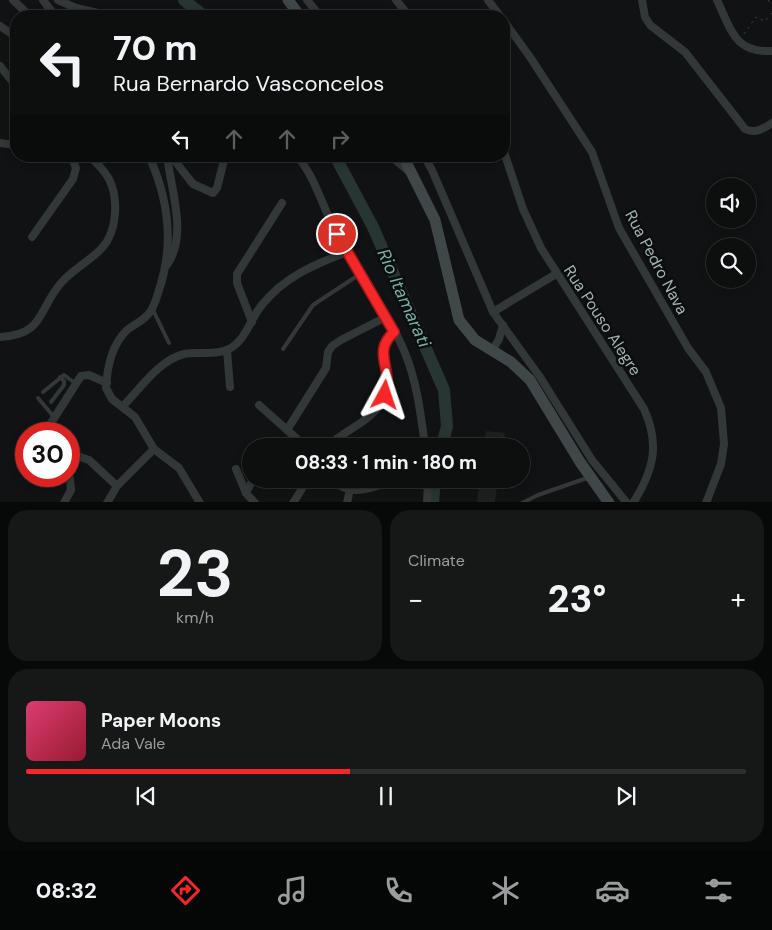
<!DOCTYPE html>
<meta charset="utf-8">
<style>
:root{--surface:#0d0e0e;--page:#161717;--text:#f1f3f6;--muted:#9a9c9e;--line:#2d2e2e;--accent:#f52728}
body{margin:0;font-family:"DM Sans",sans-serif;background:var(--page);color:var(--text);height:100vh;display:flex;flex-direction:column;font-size:19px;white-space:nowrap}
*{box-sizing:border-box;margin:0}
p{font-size:16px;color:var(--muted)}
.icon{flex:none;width:28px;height:28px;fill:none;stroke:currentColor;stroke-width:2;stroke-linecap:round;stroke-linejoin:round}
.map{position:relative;height:502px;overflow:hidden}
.side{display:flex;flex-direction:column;gap:8px;padding:8px;background:#070808;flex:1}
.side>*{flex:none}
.guide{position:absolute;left:10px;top:10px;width:500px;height:152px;border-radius:20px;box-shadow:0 2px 8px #0003,0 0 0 1px var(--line);background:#0d0e0e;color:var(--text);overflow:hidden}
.fabs{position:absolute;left:706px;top:178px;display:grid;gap:10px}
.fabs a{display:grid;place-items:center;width:50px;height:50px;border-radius:50%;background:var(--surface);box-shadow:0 2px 8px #0003,0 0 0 1px var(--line);font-size:25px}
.speed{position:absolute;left:15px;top:422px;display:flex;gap:10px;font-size:25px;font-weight:700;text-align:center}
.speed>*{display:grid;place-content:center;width:65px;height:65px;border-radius:50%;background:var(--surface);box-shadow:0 2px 8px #0003,0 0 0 1px var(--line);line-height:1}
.speed .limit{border:8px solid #d22;background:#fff;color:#111}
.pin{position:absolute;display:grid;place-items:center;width:42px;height:42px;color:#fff;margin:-21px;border:2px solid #fff;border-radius:50%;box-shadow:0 1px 5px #0007}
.me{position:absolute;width:55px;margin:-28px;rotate:5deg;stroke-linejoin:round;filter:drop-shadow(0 0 4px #0008)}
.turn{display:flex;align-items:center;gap:18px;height:105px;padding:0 20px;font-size:22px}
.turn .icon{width:65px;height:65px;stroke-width:2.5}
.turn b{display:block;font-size:35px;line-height:42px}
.lanes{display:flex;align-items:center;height:48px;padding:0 20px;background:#0003;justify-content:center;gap:25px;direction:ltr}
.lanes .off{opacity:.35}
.big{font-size:38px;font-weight:800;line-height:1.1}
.side .tile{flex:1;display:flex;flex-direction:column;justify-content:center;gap:8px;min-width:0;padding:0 18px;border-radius:20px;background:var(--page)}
.side .dial{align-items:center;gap:0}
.dial b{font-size:65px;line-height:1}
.song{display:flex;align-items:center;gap:15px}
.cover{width:60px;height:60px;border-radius:8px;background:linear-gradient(135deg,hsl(340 70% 55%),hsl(350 70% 35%))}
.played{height:5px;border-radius:2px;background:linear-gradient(90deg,var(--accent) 45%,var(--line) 45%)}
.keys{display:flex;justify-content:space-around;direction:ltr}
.heat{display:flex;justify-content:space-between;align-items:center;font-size:28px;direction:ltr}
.side .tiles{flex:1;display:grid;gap:8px;grid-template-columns:1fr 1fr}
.tile:last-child{grid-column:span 2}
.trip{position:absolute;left:242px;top:438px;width:288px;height:50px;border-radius:25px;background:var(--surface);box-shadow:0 2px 8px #0003,0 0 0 1px var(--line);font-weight:800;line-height:50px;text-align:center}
.tabs{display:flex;height:80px;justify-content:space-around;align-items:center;background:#050606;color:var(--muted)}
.tabs .icon{width:35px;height:35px}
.tabs .active{color:var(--accent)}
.tabs b{font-size:22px;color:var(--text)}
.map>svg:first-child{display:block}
.built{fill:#1d1f20}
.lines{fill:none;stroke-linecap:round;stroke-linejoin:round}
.river{stroke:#273633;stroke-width:12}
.path{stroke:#383e3f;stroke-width:1;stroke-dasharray:2.5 4;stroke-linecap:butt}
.lane{stroke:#323738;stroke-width:4}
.street{stroke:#323738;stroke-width:8}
.secondary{stroke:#404748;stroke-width:11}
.route-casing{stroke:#9f191a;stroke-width:12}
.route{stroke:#f52728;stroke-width:9}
.labels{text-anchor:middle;stroke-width:5;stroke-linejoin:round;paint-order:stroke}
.street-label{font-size:16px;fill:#a2b3b4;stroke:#0c0d0e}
.water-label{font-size:18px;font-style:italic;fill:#78b0a5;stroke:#0c0d0e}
</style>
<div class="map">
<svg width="772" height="503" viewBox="0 0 772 503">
<rect width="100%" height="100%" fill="#111213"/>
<g class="built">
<path d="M486,431l19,2 -2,13h-19z"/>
<path d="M480,479h18l-3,23h-18z"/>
</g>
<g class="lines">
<g class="river">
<path d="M184,0l20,16"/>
<path d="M335,156l38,71 71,163 3,36 -5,20"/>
<path d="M433,503l2,-24"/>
</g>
<g class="path">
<path d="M768,0l4,4"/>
<path d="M744,34l12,-17 9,4 7,-8"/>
</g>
<g class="lane">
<path d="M153,310l16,33"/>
<path d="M283,349l30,-44 47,-31"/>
<path d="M43,392l21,-17 11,8"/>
<path d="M38,398l16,19"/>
<path d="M51,402l13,-17v-4l-4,-4"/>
<path d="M522,503l16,-8 49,-17"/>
</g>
<g class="street">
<path d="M13,0l17,16"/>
<path d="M43,0l12,16"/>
<path d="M58,0l18,8 35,8"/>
<path d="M307,0l13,16"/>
<path d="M396,0l13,16"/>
<path d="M488,0l12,16"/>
<path d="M642,0l3,17 5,8 35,27 60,77c10,5 18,0 27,-6"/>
<path d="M717,0c14,29 17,53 55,51"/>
<path d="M504,21l26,36 62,95 27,76 69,120 18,24 15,36 3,36 -3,20 -15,39"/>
<path d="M0,26l16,11"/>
<path d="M0,66l16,20"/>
<path d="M0,143l16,2"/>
<path d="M504,152l19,57 18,39 103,161c16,35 10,61 -11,94"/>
<path d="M149,156c19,42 25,87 11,131 -3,9 -5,18 -10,25 -6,9 -16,12 -24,19 -14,14 -19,38 -20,57l6,11 23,18 19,32 25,19 21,35"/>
<path d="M171,156l22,28 20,9 4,-5 8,-32"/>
<path d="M297,156c19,22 26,53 40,78 21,40 51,77 68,119 12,29 16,63 20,93"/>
<path d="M391,156l16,14"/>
<path d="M424,156l8,14 61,142 47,65 52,83 35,43"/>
<path d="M32,237l41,-58 3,-11 -5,-12"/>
<path d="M167,265c21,-30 4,-75 0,-109"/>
<path d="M493,312l63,-38"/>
<path d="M252,322l-15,-39v-9l45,-71"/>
<path d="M0,337c45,-3 37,-26 61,-54 12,-14 29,-22 41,-35 15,-16 17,-49 7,-69 -5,-9 -12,-16 -20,-23"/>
<path d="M227,350l3,37"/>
<path d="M492,351l7,-12 4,-14"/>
<path d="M259,405l46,41"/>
<path d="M123,406c17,-17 36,-46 61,-52 14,-3 32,2 45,-5 17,-9 21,-29 32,-43 23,-29 52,-41 86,-54"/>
<path d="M287,430l39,-62 2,-16 4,-6 9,-6 45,-23"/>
<path d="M44,434l37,-58 8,-1 18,8"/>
<path d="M21,443l5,-1"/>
<path d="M328,446c19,-18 45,-24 57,-50 11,-26 -15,-42 9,-65"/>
<path d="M69,453l20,7 28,26"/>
<path d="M236,469l10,24 9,10"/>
<path d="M332,479c19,22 46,5 69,0"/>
<path d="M246,493l7,-14"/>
<path d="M64,503l7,-13 -2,-20"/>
<path d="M107,503l10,-17 37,-37"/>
<path d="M293,503l15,-24"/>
<path d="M347,503l3,-14"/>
<path d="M427,503l1,-24"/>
</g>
<g class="secondary">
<path d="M288,0l12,16"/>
<path d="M403,156l32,64 24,100 16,20 36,22 19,18 50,82 29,41"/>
</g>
</g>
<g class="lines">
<defs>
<path id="route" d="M337,234l57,98c-23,21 0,36 -9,63"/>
</defs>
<use href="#route" class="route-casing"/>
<use href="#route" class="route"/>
</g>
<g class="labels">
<g class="street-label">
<text transform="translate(657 262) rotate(62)" y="6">Rua Pedro Nava</text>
<text transform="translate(603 320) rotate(57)" y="6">Rua Pouso Alegre</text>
</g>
<g class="water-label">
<text transform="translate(404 298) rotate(66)" y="6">Rio Itamarati</text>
</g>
</g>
</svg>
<div class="fabs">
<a><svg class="icon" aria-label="sound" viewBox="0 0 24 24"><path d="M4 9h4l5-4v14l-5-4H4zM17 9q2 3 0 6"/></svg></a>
<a><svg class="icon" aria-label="search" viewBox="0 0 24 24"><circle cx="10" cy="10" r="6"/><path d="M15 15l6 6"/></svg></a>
</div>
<div class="speed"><div class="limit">30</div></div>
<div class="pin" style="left:337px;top:234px;background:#d93025"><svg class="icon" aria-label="arrive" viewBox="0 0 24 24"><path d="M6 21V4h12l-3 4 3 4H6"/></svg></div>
<svg class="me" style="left:385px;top:395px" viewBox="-20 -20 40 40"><path d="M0-17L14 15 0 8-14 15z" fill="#f52728" stroke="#fff" stroke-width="4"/></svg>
<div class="trip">08:33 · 1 min · 180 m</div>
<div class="guide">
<div class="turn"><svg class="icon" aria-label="left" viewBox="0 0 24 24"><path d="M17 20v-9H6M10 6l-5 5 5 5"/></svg><div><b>70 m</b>Rua Bernardo Vasconcelos</div></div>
<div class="lanes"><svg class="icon" aria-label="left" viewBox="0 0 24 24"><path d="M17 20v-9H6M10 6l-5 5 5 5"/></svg><svg class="icon off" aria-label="ahead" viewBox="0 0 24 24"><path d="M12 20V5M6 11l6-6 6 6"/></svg><svg class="icon off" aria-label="ahead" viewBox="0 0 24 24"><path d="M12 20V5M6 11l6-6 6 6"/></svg><svg class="icon off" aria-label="right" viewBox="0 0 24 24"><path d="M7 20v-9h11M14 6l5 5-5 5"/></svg></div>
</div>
</div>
<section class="side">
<div class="tiles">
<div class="tile dial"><b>23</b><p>km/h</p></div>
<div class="tile"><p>Climate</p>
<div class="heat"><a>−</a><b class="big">23°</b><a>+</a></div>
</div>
<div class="tile">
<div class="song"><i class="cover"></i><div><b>Paper Moons</b><p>Ada Vale</p></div></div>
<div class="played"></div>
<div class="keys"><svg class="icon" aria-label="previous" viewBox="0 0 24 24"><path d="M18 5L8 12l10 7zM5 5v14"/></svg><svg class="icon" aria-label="pause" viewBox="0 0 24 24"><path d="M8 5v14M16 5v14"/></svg><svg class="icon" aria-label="next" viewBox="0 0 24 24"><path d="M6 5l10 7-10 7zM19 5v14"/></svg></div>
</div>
</div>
</section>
<nav class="tabs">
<b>08:32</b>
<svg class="icon active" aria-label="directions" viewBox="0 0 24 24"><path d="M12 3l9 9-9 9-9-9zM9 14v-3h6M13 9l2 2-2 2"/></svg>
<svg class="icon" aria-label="music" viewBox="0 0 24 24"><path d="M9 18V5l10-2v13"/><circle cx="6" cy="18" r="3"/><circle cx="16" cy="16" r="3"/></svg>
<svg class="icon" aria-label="phone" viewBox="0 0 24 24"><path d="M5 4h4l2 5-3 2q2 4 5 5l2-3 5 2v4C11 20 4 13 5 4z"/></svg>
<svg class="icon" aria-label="climate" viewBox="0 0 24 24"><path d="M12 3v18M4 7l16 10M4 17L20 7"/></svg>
<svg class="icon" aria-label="car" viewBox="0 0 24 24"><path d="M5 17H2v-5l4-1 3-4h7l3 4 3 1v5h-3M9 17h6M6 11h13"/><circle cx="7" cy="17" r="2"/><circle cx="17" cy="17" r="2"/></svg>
<svg class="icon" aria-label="filters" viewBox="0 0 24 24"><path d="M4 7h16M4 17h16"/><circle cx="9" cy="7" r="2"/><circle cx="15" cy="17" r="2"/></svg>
</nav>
